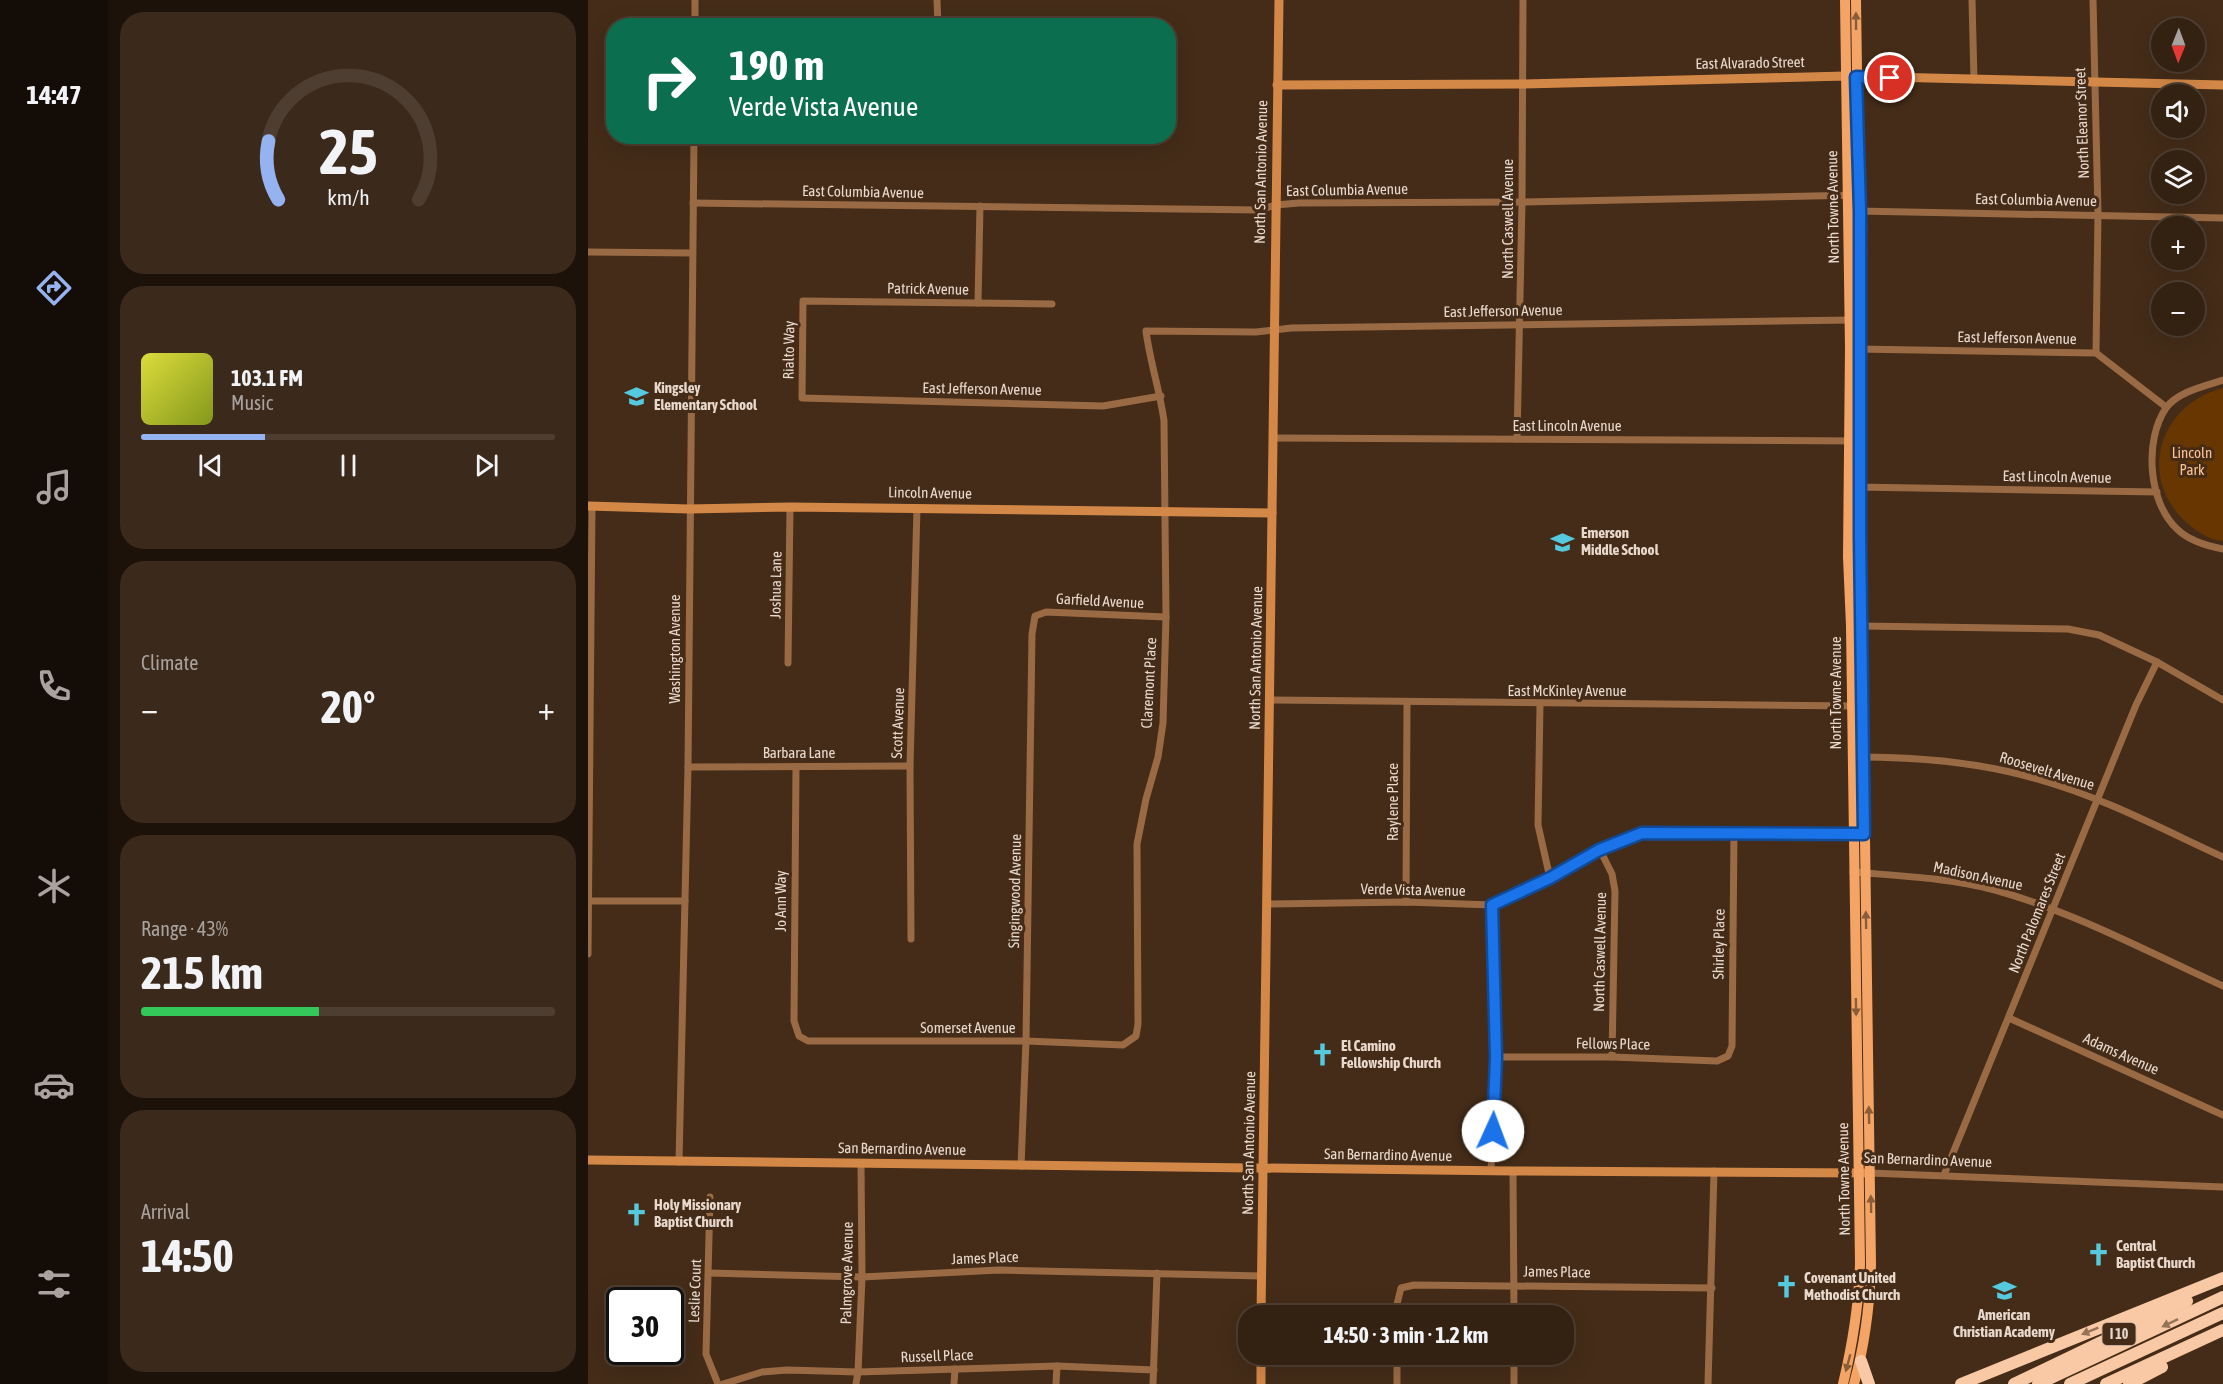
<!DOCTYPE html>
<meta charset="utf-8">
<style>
:root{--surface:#332112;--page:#3b291b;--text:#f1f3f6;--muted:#a9a39f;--line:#4e3e32;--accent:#95b2f1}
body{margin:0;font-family:"Asap Condensed",sans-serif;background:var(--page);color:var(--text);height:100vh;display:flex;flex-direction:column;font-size:22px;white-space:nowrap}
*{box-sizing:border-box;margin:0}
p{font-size:20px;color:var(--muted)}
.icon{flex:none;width:33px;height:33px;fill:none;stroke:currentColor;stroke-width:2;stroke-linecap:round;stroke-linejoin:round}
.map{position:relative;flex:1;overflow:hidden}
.sheet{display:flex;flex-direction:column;gap:12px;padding:12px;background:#1c120a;width:480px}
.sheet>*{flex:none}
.hud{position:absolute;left:18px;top:18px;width:570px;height:126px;border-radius:24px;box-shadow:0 6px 24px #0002,0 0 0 2px var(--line);background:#0b6e4f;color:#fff;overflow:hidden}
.needle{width:39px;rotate:181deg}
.buttons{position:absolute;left:1563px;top:18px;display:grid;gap:12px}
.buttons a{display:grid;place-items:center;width:54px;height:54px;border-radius:50%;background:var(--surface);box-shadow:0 6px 24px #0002,0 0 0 2px var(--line);font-size:30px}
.speed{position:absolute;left:18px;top:1287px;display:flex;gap:12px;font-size:30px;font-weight:700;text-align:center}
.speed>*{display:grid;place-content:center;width:78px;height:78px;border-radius:50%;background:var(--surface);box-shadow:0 6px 24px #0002,0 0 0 2px var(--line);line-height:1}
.speed .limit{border:3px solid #111;border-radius:9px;background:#fff;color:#111}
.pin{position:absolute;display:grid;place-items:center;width:51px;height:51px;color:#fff;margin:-26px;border:3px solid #fff;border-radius:50%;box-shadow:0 2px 6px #0007}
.me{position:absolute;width:66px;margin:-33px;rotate:2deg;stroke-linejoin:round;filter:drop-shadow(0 0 4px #0008)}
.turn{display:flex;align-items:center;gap:21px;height:126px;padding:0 24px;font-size:27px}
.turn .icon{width:78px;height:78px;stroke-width:2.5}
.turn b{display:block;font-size:42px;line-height:51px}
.big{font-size:45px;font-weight:700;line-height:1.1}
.sheet .card{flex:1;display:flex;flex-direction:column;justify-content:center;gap:9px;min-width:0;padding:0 21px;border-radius:24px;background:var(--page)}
.sheet .dial{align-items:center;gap:0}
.dial svg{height:156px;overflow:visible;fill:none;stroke:var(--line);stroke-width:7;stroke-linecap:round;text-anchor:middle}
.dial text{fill:var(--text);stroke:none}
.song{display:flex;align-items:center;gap:18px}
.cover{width:72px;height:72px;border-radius:9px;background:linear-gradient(135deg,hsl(60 70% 55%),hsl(70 70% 35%))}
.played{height:6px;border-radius:3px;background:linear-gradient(90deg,var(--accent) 30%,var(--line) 30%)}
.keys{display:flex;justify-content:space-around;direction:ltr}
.heat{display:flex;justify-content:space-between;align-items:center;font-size:33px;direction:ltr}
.charge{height:9px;border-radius:4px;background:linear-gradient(90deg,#34c759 43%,var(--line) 0)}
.trip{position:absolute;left:650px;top:1305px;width:336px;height:60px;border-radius:24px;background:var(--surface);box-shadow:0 6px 24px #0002,0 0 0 2px var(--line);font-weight:700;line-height:60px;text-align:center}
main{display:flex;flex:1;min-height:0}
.tabs{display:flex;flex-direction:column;width:108px;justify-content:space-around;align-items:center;background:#140d07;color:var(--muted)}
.tabs .icon{width:42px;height:42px}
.tabs .active{color:var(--accent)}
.tabs b{font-size:27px;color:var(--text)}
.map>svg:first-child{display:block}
.green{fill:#683600}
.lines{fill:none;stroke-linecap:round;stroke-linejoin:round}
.street{stroke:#9a6a44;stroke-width:7}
.secondary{stroke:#d48848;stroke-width:9}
.primary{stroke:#f4a566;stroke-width:10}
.highway{stroke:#f9c9a5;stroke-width:12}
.oneway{fill:#8a5c37}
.oneway2{fill:#957357}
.route-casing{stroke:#114b97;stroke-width:15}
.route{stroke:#1a73e8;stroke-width:10}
.labels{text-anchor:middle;stroke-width:6;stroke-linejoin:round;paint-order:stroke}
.shield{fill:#442c18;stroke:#b8a597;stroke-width:1.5}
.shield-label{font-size:14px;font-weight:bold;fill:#e9d9cd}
.street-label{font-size:15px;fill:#e9d9cd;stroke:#442c18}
.poi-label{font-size:15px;font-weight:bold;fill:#e9d9cd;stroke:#442c18;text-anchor:start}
.park-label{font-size:15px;fill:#fdc294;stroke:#442c18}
</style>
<main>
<nav class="tabs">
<b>14:47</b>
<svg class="icon active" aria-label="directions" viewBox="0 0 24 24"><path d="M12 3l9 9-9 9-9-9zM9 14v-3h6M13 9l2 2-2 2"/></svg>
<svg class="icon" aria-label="music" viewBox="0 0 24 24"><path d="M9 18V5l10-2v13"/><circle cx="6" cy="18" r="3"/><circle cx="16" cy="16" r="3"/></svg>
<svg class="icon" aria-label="phone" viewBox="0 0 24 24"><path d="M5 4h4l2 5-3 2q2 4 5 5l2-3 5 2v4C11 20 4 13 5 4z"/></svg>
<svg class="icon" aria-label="climate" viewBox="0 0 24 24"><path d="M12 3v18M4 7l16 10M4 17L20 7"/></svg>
<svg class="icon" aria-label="car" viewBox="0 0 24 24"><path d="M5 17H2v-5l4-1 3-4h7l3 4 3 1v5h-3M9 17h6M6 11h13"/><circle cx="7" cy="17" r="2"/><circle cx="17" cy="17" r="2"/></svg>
<svg class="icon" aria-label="filters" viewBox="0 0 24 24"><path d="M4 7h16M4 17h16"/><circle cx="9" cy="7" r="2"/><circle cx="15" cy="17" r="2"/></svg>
</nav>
<section class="sheet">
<div class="card dial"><svg viewBox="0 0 100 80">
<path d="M14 69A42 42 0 1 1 86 69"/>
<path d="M14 69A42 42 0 0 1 9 39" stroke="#95b2f1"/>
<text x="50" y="56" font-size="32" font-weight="700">25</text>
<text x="50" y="72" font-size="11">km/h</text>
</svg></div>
<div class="card">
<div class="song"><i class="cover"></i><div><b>103.1 FM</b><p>Music</p></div></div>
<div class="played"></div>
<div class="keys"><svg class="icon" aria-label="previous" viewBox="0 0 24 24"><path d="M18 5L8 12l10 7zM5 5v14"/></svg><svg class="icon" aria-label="pause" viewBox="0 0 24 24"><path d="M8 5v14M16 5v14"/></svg><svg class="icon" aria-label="next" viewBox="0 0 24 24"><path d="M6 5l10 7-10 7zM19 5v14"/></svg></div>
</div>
<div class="card"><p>Climate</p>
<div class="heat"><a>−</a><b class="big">20°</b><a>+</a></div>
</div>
<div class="card"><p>Range · 43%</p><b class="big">215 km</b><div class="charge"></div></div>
<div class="card"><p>Arrival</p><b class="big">14:50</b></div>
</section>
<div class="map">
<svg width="1635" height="1384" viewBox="0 0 1635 1384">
<rect width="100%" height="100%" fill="#442c18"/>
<path class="green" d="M1635,388v153c-14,-1 -25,-9 -36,-18 -51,-45 -28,-119 36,-135z"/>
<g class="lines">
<g class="street">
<path d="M349,0l1,26"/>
<path d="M1384,0l2,80"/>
<path d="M1505,0l5,214 -2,139"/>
<path d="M107,26v-26"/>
<path d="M105,203l566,7 17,-5 23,-2 223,-1 337,-7"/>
<path d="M1269,211l366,7"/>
<path d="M0,252l104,1"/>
<path d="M390,303l2,-97"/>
<path d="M464,304l-249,-3 -1,97 301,8 58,-10"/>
<path d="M1269,349l239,4 70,54"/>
<path d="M1635,380c-18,6 -46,12 -57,28 -22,32 -18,94 11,121 12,12 30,17 46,20"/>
<path d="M685,438l588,3"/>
<path d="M929,439l5,-237 1,-202"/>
<path d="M1268,487l301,5"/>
<path d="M1274,626l206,3 31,6 58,27 66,38"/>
<path d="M200,663l2,-156"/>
<path d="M683,700l584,6"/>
<path d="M952,704l-2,121 12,53"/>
<path d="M1272,757c60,0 119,5 177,22 65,18 125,50 186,78"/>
<path d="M100,767l222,-1"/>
<path d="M208,767l-2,254 5,15 9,5h218l97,4 13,-9 2,-12 -1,-180 9,-45 12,-42 5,-34 3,-106 -2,-196c-4,-30 -14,-59 -18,-90l110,1 35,-4 562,-8"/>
<path d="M1012,850l12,24 3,17 -3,166"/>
<path d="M1265,872c48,4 96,6 142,18 79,22 153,62 228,96"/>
<path d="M1,901h96"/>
<path d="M818,902l1,-199"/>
<path d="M680,904l138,-2 86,3 58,-27 50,-28 42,-17 214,1"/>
<path d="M323,939l-1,-173 7,-258"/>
<path d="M0,954l4,-448"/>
<path d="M1421,1018l214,97"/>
<path d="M908,1057h116l105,4 11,-5 4,-10 2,-214"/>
<path d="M91,1162l9,-395 6,-631"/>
<path d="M433,1166l5,-125 6,-407 3,-18 11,-4 120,5"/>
<path d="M903,1171l5,-114 -4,-152"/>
<path d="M925,1171l1,145"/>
<path d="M1282,1173l353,14"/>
<path d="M1356,1175l192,-470 21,-43"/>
<path d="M122,1197l-4,157 12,30"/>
<path d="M121,1273l153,4 137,-7 263,6"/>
<path d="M809,1316v-12l4,-16 13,-3 298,3"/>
<path d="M135,1384l39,-12 25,-2 71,2 199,-6 97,4"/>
<path d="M268,1384l2,-12 4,-95 -1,-114"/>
<path d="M366,1384l1,-15"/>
<path d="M468,1384l1,-18"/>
<path d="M565,1384l4,-111"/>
<path d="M809,1384v-30"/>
<path d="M926,1384v-30"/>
<path d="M1120,1384l6,-213"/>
</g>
<g class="secondary">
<path d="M689,85l244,-1 325,-8 377,9"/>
<path d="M0,506l101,3 101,-2 482,6"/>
<path d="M0,1160l925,11 350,2"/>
<path d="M673,1316l18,-1316"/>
<path d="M673,1384v-30"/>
</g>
<g class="primary">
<path d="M1255,1384c10,-42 16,-78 17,-121l-9,-637 -3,-69 2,-209 -5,-348"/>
<path d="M1266,1384c11,-40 16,-79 17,-120l-9,-638 -2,-69v-273l-4,-284"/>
</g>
<g class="highway">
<path d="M1273,1361l8,23"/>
<path d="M1373,1384l262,-106"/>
<path d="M1426,1384l173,-83"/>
<path d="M1450,1384l185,-87"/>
<path d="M1482,1384l153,-71"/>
<path d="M1518,1384l117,-54"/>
<path d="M1541,1384l33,-17"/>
</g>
</g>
<defs><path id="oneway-solid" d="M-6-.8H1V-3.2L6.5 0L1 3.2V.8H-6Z" transform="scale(1.5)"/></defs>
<g class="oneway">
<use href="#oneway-solid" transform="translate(1268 21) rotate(-90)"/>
<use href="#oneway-solid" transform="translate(1278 920) rotate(-91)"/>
<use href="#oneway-solid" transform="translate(1268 1007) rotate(89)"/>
<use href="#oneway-solid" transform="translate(1281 1115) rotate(-91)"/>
<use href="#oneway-solid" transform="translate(1283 1204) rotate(-91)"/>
<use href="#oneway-solid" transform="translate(1260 1363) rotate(105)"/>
</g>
<g class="oneway2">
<use href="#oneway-solid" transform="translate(1582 1323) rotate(154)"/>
<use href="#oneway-solid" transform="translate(1502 1331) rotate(158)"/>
</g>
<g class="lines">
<defs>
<path id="route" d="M905,1131l3,-74 -4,-152 58,-27 49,-28 43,-17 222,1 -4,-296v-327l-4,-134 34,1"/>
</defs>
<use href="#route" class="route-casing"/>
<use href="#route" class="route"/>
</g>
<defs>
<symbol id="school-bare" viewBox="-9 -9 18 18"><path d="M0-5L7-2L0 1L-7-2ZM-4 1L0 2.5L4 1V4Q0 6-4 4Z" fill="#55cadf" stroke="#442c18" stroke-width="2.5" paint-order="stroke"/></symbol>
<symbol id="church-bare" viewBox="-9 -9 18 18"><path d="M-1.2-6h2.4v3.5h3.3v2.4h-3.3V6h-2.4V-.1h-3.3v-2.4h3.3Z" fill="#55cadf" stroke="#442c18" stroke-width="2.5" paint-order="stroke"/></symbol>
</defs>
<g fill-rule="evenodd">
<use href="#school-bare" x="32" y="380" width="33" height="33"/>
<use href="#school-bare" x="958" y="526" width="33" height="33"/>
<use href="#church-bare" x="718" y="1038" width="33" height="33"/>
<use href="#church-bare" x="32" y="1198" width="33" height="33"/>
<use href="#church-bare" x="1494" y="1238" width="33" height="33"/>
<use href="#church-bare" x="1182" y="1270" width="33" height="33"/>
<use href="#school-bare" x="1400" y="1274" width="33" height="33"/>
</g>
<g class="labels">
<rect class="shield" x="1514.5" y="1323" width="33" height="22" rx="4.5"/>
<g class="shield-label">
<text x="1531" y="1339">I 10</text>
</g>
<g class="street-label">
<text transform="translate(1162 63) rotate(-1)" y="5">East Alvarado Street</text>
<text transform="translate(1494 123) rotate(-92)" y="5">North Eleanor Street</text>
<text transform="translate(673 172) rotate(-89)" y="5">North San Antonio Avenue</text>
<text transform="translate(759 190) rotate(-1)" y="5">East Columbia Avenue</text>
<text transform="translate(275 192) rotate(1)" y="5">East Columbia Avenue</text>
<text transform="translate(1448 200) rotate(1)" y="5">East Columbia Avenue</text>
<text transform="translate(1245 207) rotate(-91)" y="5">North Towne Avenue</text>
<text transform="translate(920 219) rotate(-90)" y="5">North Caswell Avenue</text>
<text transform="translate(340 289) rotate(1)" y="5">Patrick Avenue</text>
<text transform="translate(915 311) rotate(-1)" y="5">East Jefferson Avenue</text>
<text transform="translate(1429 338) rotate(1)" y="5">East Jefferson Avenue</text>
<text transform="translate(201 350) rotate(-89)" y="5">Rialto Way</text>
<text transform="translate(394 389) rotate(1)" y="5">East Jefferson Avenue</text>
<text x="979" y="431">East Lincoln Avenue</text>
<text transform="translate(1469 477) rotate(1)" y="5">East Lincoln Avenue</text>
<text transform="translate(342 493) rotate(1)" y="5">Lincoln Avenue</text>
<text transform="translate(188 585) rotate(-89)" y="5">Joshua Lane</text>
<text transform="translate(512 601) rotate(3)" y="5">Garfield Avenue</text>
<text transform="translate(87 649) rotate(-90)" y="5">Washington Avenue</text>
<text transform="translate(668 658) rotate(-89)" y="5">North San Antonio Avenue</text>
<text transform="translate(561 683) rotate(-87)" y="5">Claremont Place</text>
<text x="979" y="696">East McKinley Avenue</text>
<text transform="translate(1248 693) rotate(-90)" y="5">North Towne Avenue</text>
<text transform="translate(310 723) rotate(-88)" y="5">Scott Avenue</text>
<text x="211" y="758">Barbara Lane</text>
<text transform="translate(1459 771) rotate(17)" y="5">Roosevelt Avenue</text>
<text transform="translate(805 802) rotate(-90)" y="5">Raylene Place</text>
<text transform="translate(1390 876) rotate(12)" y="5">Madison Avenue</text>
<text transform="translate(825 890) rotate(1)" y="5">Verde Vista Avenue</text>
<text transform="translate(427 891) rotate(-89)" y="5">Singingwood Avenue</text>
<text transform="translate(193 901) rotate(-90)" y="5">Jo Ann Way</text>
<text transform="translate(1449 913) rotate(-68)" y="5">North Palomares Street</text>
<text transform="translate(1131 944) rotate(-89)" y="5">Shirley Place</text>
<text transform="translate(1012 952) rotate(-89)" y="5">North Caswell Avenue</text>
<text x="380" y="1033">Somerset Avenue</text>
<text transform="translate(1025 1044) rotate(1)" y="5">Fellows Place</text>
<text transform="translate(1533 1054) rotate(24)" y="5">Adams Avenue</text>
<text transform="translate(661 1143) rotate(-89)" y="5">North San Antonio Avenue</text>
<text transform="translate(314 1149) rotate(1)" y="5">San Bernardino Avenue</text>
<text transform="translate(800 1155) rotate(1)" y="5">San Bernardino Avenue</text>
<text transform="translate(1340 1160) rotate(2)" y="5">San Bernardino Avenue</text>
<text transform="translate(1256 1179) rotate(-91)" y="5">North Towne Avenue</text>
<text transform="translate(397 1258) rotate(-2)" y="5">James Place</text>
<text transform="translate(969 1272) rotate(1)" y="5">James Place</text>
<text transform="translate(259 1273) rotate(-89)" y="5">Palmgrove Avenue</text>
<text transform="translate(107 1291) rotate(-88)" y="5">Leslie Court</text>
<text transform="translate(349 1356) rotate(-2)" y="5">Russell Place</text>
</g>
<g class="poi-label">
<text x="66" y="393">Kingsley<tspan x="66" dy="17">Elementary School</tspan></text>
<text x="993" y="538">Emerson<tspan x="993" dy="17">Middle School</tspan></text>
<text x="753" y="1051">El Camino<tspan x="753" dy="17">Fellowship Church</tspan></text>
<text x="66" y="1210">Holy Missionary<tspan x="66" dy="17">Baptist Church</tspan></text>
<text x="1528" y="1251">Central<tspan x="1528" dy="17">Baptist Church</tspan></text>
<text x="1216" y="1283">Covenant United<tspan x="1216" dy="17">Methodist Church</tspan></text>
<text x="1416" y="1320" text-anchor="middle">American<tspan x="1416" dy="17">Christian Academy</tspan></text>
</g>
<g class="park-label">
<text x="1604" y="458">Lincoln<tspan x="1604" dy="17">Park</tspan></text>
</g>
</g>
</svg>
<div class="buttons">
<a><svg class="needle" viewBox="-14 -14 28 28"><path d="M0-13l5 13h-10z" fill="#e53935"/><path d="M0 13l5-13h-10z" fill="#a9a39f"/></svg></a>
<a><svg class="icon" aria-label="sound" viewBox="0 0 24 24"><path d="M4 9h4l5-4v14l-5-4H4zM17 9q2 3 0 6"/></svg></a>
<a><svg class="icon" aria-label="layers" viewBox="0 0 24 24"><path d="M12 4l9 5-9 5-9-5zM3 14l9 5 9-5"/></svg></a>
<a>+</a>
<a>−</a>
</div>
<div class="speed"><div class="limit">30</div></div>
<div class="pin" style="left:1302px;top:78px;background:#d93025"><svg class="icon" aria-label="arrive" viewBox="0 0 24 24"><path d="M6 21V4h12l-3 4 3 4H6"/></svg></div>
<svg class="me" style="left:905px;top:1131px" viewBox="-20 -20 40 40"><circle r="19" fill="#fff"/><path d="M0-13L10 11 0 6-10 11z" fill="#1a73e8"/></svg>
<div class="trip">14:50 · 3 min · 1.2 km</div>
<div class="hud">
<div class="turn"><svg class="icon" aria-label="right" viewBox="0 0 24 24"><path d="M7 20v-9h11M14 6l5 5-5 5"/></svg><div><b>190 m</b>Verde Vista Avenue</div></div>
</div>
</div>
</main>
